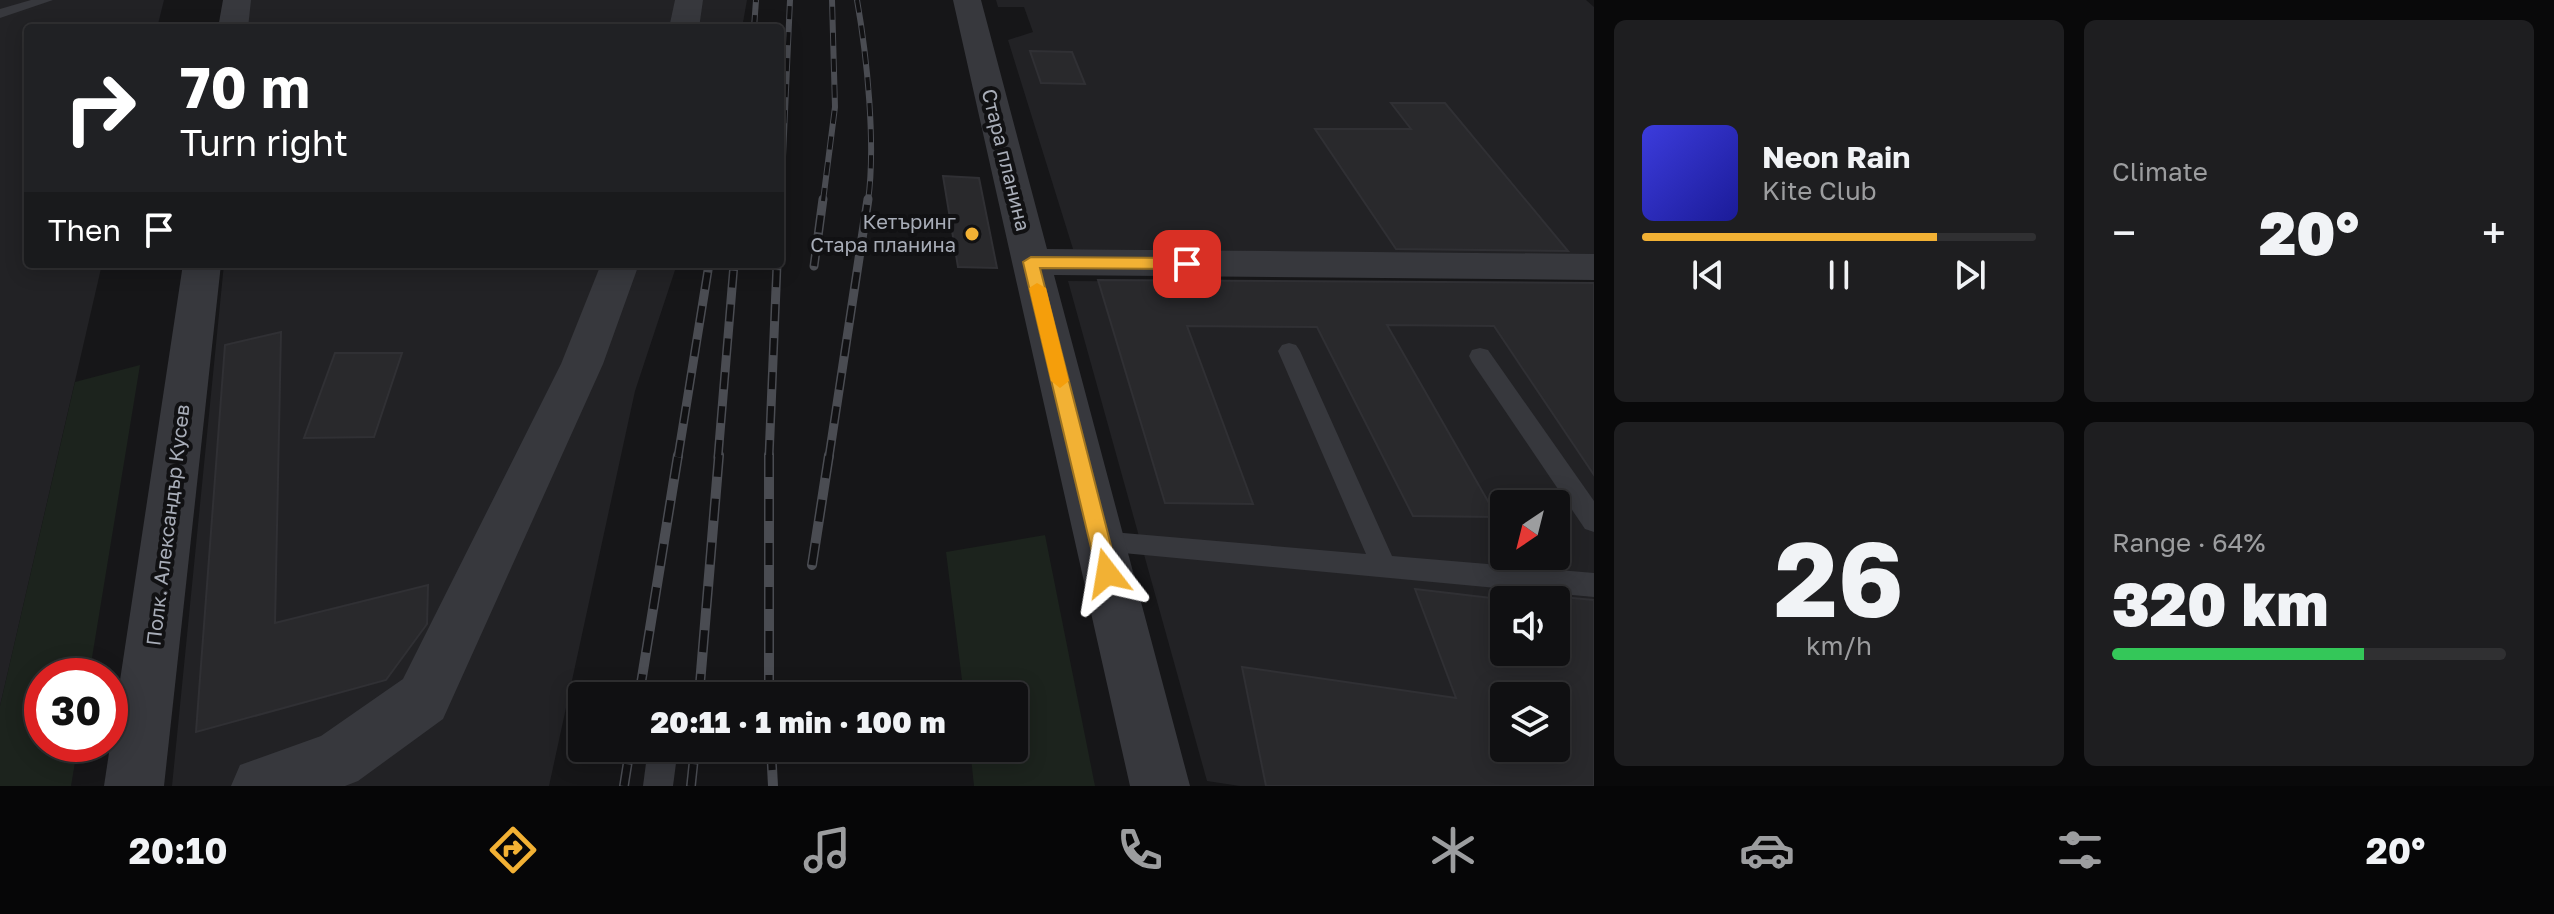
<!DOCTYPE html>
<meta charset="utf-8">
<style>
:root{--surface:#101012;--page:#1e1e20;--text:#f1f3f6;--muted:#9c9d9f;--line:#303032;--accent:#f2b134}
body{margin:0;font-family:"Golos Text",sans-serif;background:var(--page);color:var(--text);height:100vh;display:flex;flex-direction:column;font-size:30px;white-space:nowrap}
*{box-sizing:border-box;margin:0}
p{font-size:26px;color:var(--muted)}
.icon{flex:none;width:44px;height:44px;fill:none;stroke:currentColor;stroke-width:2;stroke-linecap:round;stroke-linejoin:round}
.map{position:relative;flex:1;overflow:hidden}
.panel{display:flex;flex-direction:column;gap:20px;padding:20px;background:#09090a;width:960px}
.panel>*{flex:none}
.top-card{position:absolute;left:24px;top:24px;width:760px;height:244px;border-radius:8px;box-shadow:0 4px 20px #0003,0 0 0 2px var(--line);background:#202124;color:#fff;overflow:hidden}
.needle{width:52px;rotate:215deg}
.buttons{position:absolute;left:1490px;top:490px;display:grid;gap:16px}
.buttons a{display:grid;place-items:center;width:80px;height:80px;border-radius:8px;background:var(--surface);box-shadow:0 4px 20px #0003,0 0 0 2px var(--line);font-size:40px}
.speed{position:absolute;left:24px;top:658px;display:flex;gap:16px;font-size:40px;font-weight:700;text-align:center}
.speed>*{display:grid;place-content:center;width:104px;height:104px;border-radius:50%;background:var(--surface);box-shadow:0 4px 20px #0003,0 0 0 2px var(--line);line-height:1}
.speed .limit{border:12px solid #d22;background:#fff;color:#111}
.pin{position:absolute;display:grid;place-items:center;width:68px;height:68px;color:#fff;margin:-34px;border-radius:16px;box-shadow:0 4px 12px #0006}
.me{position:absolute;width:88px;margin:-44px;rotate:346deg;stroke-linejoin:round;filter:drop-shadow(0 0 6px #0008)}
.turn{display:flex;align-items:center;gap:28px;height:168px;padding:0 24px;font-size:36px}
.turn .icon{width:104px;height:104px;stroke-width:2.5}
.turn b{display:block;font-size:56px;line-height:68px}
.then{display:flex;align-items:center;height:76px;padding:0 24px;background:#0003;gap:16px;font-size:30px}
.big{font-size:60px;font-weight:800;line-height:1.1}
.panel .widget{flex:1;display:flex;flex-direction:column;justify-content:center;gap:12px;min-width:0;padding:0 28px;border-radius:12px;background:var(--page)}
.panel .dial{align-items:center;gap:0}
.dial b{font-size:104px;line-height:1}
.song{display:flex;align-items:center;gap:24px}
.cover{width:96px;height:96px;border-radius:12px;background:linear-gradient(135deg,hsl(240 70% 55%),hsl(240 70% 35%))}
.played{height:8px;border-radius:4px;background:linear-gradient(90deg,var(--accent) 75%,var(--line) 75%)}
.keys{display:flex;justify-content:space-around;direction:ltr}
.heat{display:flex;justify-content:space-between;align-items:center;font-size:44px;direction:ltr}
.charge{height:12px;border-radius:6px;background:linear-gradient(90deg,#34c759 64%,var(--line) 0)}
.panel .tiles{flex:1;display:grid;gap:20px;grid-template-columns:repeat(2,1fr)}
.trip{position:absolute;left:568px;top:682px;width:460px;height:80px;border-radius:8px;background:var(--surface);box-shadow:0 4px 20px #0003,0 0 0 2px var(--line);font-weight:800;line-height:80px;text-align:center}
.tabs{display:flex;height:128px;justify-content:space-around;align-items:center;background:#060607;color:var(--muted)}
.tabs .icon{width:56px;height:56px}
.tabs .selected{color:var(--accent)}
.tabs b{font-size:36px;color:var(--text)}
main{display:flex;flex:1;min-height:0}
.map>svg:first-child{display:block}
.built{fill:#222225;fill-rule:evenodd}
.green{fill:#1c231d}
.building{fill:#29292c;stroke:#303034;stroke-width:2;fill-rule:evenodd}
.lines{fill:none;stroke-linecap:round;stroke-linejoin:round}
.service{fill:#37383d;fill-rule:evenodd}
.minor{fill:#37383d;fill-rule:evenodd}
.tertiary{fill:#37383d;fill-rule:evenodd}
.rail-far2-casing{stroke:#4a4c52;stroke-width:6}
.rail-far1-casing{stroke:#4a4c52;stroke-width:9}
.rail-casing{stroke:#4a4c52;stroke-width:10}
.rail-far2{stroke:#111113;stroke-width:4;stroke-dasharray:13;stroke-linecap:butt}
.rail-far1{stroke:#111113;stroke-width:6;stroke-dasharray:17;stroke-linecap:butt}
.rail{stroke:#111113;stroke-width:7;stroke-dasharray:22;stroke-linecap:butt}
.route{fill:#f2b134;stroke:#9d7322;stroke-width:2}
.slow{fill:#f59e0b}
.poi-dot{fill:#f2b134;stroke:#111113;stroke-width:3}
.labels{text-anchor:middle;stroke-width:8;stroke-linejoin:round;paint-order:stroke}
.street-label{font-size:20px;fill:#a8adb8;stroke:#111113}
.poi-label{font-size:20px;fill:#a8adb8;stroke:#111113;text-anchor:end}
</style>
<main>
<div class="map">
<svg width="1594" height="786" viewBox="0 0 1594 786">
<rect width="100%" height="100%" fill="#161618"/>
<g class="built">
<path d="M0,0h164l-7,28h-129v236h74l-102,442z"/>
<path d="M250,0h497l-5,28h-495z"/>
<path d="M996,0h590l8,7v248l-521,-6 -65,-209 25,-8 -9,-25h-26z"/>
<path d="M224,264h453l-42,127 -86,395h-377z"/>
<path d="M1068,281l526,3v502h-354l-33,-5zM1504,504h52v52h-52zM1504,600h52v52h-52zM1504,696h52v52h-52z"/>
</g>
<g class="green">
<path d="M140,365l-51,311h-47v68h36l-7,42h-71v-80l75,-324z"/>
<path d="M1045,535l50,251h-121l-4,-38h44v-52h-50l-18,-144z"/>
</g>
<g class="building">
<path d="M1030,51l42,1 13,32 -44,-1z"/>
<path d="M1391,103h54l123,148 -172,-2 -81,-120h96z"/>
<path d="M943,176l36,2 18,90 -39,-1z"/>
<path d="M1098,280l496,3v192l-100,-149 -107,-1 110,192 -84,-1 -96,-189 -130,-1 66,178 -88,-1z"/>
<path d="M281,332l-6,291 153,-38 -1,39 -41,56 -190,52 29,-387z"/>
<path d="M335,353h67l-28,84 -70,1z"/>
<path d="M1415,589l93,11h-4v52h52v-52h-45l-4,-8 87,8v186h-328l-24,-119 214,31zM1504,696h52v52h-52z"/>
</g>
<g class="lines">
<g class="service">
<path d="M31,0h22l-53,18v-9z"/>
<path d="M1289,343l7,2 4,6 92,205 202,17v24l-503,-47 -4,-8 4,-8 9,-3 266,23 -88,-203 4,-6z"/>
<path d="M1480,348l8,2 106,151v31l-9,-3 -113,-167 -3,-6 3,-6z"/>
<path d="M648,748h30l-5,38h-30z"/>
</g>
<g class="minor">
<path d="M675,0h28l-4,28h-30z"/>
<path d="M953,0h28l66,249 547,5v26l-540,-5 136,511h-60z"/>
<path d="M601,264h38l-36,100 -160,355 -85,62 -13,5h-114l9,-21 81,-29 82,-57 158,-315z"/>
</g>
<g class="tertiary">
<path d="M223,0h28l-3,28h-30z"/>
<path d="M183,264h38l-57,522h-60z"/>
</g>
<defs>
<g id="rail-far2">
<path d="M857,0c10,56 19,145 11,201"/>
<path d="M754,28l2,-28"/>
<path d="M781,201l9,-201"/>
<path d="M823,201l12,-94 -3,-107"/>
</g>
<g id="rail-far1">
<path d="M780,222l1,-23"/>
<path d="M814,266l9,-67"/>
<path d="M678,457l31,-193"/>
<path d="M718,457l16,-193"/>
<path d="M769,457l8,-193"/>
<path d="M829,457l39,-258"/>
</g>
<g id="rail">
<path d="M769,455v241"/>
<path d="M812,565l17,-110"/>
<path d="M639,696l39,-241"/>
<path d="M699,696l20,-241"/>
<path d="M771,748l2,38"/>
<path d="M624,786l6,-38"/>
<path d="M691,786l4,-38"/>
</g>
</defs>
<use href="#rail-far2" class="rail-far2-casing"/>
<use href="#rail-far1" class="rail-far1-casing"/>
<use href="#rail" class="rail-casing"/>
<use href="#rail-far2" class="rail-far2"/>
<use href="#rail-far1" class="rail-far1"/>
<use href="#rail" class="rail"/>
</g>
<path class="route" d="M1031,257l156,1 8,6 -8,5 -147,-1 78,305 -3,6 -8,3 -7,-3 -3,-6 -74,-311z"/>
<path class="slow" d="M1037,283l9,5 23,93 -9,7 -9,-7 -22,-93z"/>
<circle class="poi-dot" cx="972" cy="234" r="8"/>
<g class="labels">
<g class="street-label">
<text transform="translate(1006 160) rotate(76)" y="7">Стара планина</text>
<text transform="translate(168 525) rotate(-83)" y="7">Полк. Александър Кусев</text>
</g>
<g class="poi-label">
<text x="956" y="229">Кетъринг<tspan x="956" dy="23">Стара планина</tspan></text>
</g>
</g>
</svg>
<div class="buttons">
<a><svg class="needle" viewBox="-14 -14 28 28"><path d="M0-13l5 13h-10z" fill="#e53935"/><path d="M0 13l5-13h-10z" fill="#9c9d9f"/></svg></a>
<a><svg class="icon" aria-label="sound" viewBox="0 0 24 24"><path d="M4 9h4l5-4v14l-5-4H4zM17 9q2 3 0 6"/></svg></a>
<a><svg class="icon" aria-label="layers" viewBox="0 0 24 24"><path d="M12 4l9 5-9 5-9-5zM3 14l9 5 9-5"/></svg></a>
</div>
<div class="speed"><div class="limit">30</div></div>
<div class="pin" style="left:1187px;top:264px;background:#d93025"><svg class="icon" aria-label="arrive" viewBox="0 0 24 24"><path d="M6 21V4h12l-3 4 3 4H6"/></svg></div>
<svg class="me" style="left:1107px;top:573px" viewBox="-20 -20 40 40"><path d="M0-17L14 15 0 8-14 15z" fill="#f2b134" stroke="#fff" stroke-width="4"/></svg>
<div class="trip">20:11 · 1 min · 100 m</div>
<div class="top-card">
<div class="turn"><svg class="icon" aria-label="right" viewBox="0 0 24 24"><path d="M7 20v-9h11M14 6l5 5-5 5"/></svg><div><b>70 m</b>Turn right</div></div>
<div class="then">Then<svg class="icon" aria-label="arrive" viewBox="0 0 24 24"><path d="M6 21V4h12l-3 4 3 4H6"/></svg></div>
</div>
</div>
<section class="panel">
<div class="tiles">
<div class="widget">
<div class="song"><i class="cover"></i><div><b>Neon Rain</b><p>Kite Club</p></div></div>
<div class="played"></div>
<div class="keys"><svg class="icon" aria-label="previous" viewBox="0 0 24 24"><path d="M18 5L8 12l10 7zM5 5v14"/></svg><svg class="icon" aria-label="pause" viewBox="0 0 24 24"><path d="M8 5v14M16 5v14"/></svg><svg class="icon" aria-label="next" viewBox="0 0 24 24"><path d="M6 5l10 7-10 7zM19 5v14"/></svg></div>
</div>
<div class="widget"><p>Climate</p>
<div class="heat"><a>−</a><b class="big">20°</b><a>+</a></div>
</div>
<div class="widget dial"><b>26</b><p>km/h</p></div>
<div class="widget"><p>Range · 64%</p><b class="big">320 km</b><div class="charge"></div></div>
</div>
</section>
</main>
<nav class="tabs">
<b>20:10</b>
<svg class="icon selected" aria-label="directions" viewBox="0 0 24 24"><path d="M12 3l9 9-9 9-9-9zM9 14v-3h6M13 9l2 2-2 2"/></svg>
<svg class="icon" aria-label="music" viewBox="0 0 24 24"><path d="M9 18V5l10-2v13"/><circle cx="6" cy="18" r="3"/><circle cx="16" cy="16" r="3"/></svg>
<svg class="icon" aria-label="phone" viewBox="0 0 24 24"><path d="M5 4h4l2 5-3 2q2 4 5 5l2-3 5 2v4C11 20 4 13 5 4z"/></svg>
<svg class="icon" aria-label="climate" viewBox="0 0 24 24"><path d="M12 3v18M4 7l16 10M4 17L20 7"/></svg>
<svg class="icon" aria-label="car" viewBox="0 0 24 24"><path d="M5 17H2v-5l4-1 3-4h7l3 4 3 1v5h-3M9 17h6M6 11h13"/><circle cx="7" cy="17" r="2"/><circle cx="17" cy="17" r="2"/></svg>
<svg class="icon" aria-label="filters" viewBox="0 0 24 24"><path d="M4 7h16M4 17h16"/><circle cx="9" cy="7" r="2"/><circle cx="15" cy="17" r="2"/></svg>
<b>20°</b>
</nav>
